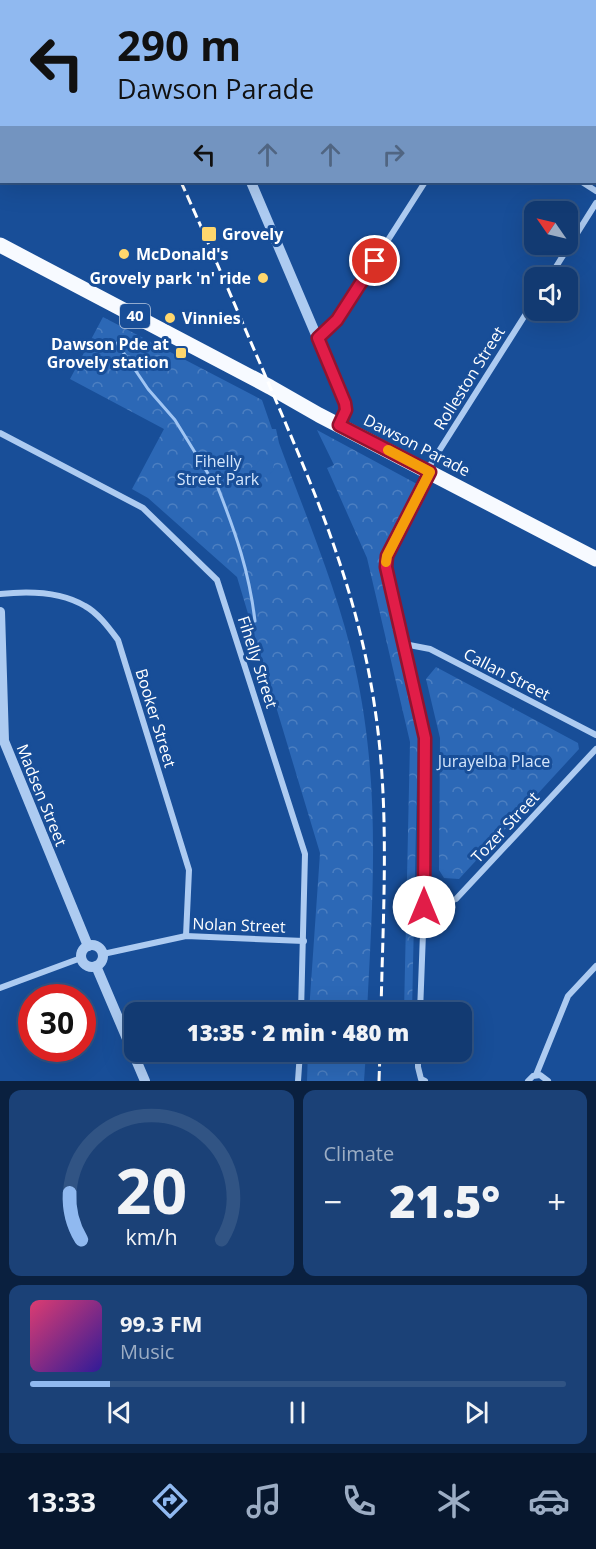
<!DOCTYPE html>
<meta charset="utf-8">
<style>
:root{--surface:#123a72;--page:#1b4177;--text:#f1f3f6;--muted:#9cadc4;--line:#315484;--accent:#90b9f0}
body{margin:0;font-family:"Open Sans",sans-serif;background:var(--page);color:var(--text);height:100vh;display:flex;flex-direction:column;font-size:22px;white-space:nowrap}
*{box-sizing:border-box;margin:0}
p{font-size:20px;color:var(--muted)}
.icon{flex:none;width:33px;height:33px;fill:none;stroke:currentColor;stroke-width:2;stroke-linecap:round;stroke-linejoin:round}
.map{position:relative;height:1081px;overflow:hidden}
.details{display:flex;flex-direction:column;gap:9px;padding:9px;background:#0a203f;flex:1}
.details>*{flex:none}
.top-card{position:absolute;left:0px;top:0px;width:597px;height:183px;box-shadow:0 6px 24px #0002,0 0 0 2px var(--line);background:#90b9f0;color:#111;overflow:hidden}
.needle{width:39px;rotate:304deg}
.tools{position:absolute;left:524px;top:201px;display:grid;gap:12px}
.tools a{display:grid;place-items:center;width:54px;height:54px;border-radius:12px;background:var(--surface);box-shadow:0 6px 24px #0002,0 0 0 2px var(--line);font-size:30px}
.speed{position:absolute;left:18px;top:984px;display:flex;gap:12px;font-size:30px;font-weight:700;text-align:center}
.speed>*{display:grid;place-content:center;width:78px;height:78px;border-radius:50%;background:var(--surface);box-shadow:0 6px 24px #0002,0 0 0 2px var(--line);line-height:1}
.speed .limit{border:9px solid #d22;background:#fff;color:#111}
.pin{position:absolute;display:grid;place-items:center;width:51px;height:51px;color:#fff;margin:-26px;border:3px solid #fff;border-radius:50%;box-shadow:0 2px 6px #0007}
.me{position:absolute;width:66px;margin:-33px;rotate:0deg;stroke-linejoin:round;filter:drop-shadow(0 0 4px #0008)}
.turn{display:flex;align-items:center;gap:21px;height:126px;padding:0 18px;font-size:27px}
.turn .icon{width:78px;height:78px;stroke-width:2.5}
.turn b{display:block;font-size:42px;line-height:51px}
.lanes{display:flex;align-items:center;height:57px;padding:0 18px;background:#0003;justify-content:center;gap:30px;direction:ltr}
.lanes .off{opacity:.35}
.big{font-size:45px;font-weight:800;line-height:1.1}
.details .tile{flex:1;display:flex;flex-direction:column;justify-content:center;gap:9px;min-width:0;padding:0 21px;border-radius:12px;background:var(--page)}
.details .dial{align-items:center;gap:0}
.dial svg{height:156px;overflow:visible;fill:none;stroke:var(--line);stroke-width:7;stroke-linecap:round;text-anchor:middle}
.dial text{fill:var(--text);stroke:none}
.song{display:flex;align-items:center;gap:18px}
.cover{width:72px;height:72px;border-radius:9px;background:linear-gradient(135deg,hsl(340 70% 55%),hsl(250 70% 35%))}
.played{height:6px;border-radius:3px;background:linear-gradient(90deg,var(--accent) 15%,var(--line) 15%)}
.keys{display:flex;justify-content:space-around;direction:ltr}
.heat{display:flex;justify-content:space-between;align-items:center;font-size:33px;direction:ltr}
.details .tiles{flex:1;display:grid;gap:9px;grid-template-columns:1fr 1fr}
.tile:last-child{grid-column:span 2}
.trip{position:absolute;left:124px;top:1002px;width:348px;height:60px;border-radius:12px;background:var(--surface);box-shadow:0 6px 24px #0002,0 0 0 2px var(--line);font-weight:800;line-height:60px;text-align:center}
.menu{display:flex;height:96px;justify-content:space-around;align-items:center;background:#07172e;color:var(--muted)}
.menu .icon{width:42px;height:42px}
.menu .selected{color:var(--accent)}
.menu b{font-size:27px;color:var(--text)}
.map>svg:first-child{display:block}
.forest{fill:url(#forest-crowns)}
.pitch{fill:#2c68b6}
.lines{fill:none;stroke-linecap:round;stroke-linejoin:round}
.stream{stroke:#a0c5f3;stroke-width:3}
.minor{stroke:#adcbf1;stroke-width:6}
.tertiary{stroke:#adcbf1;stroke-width:10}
.primary{stroke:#f7faff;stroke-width:15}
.rail{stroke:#fff;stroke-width:3;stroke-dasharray:10 4.5;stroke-linecap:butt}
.route-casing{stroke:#92132f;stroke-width:15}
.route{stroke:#e11d48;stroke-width:10}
.slow{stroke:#f59e0b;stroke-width:10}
.poi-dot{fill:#ffd76d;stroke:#184e98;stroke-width:2}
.labels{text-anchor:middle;stroke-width:6;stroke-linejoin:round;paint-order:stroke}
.shield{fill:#184e98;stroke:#bacae0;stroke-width:1.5}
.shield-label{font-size:15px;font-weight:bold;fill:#fff}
.poi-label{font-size:16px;font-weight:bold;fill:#fff;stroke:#184e98;text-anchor:start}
.street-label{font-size:16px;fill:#fff;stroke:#184e98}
.park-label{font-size:16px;fill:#d4e6fc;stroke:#184e98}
</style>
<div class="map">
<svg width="596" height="1081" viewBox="0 0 596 1081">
<defs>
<pattern id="forest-crowns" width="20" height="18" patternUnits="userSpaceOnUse" patternTransform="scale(1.5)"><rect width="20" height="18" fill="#2c68b6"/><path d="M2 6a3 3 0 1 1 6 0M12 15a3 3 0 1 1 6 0" fill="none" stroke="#4c7fc1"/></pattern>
</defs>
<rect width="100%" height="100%" fill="#184e98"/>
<g class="forest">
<path d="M103,317l159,83 10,29h4l3,14c27,74 59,147 76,224 26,117 18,227 12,345h-58l11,-159 -83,-276 -89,-79 -16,-9 32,-60 -94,-50z"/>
<path d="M317,430l100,54 -33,62 -5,20 39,167 -6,279h-8l6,-270 -43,-184 -40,-90 7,-3z"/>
<path d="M436,667l142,76 1,6 -120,130 -15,-1 -5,-8 1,-132 -14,-59z"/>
<path d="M308,1052h58l-2,29h-57z"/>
</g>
<path class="pitch" d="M261,457l13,5 -1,9 -9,7 -10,4 -5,-13 7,-4z"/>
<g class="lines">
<g class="stream">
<path d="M10,0l1,2"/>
<path d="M117,343l31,46 27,31 37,60"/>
<path d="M218,488c18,46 31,83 37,133"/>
</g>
<g class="minor">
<path d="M359,2l1,-2"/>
<path d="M537,2l1,-2"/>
<path d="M582,182l14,9"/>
<path d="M549,278l47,-75"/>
<path d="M318,337l19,-17 88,-138"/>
<path d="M0,433l143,75 74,72 88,274 -4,158"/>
<path d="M427,470l107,-169"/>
<path d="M0,594c27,-3 60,-3 85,12 13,7 24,22 33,34l71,230 -3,66"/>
<path d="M404,644l26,5 166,86"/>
<path d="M424,907l16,-2 16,-6 140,-150"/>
<path d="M103,954l83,-18 118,5"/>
<path d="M0,988l81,-30"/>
<path d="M420,1012l4,-105 1,-169 -39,-171 1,-11 43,-84"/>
<path d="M418,1052v15l3,12 4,2"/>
<path d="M536,1075l32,-79 28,-30"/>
<path d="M298,1081l2,-29"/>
<path d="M528,1081l5,-5 7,-1 8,6"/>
</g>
<g class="tertiary">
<path d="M203,2l1,-2"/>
<path d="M251,182l94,221 1,7 -8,15"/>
<path d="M0,612l4,129 84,205"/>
<circle cx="92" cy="956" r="11"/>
<path d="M96,966l49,115"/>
</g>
<path class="primary" d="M0,245l270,142 49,28 277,144"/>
<g class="rail">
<path d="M164,2l1,-2"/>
<path d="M181,182c27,59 52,119 78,179 49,115 98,222 116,348 15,100 8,202 6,303"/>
<path d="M379,1081l1,-29"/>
</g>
</g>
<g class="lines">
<defs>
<path id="route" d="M375,261l-38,59 -19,18 27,65 1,7 -7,15 91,47 -43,84 -1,11 39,171 -1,169"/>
</defs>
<use href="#route" class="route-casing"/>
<use href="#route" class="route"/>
<path class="slow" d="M386,562l1,-6 43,-84 -42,-22"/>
</g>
<g class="poi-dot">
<rect x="201" y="226" width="16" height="16" rx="3"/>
<circle cx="124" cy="254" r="6"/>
<circle cx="263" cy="278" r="6"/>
<circle cx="170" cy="318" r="6"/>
<rect x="175" y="347" width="12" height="12" rx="3"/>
</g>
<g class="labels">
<rect class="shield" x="120" y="304" width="30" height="24" rx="4.5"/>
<g class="shield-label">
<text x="135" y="321">40</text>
</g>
<g class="poi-label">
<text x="222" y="240">Grovely</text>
<text x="136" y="260">McDonald's</text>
<text x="251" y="284" text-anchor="end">Grovely park 'n' ride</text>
<text x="182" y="324">Vinnies</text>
<text x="169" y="350" text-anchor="end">Dawson Pde at<tspan x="169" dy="18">Grovely station</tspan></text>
</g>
<g class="street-label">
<text transform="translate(469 378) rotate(-58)" y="6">Rolleston Street</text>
<text transform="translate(417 445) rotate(27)" y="6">Dawson Parade</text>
<text transform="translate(258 662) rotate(72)" y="6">Fihelly Street</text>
<text transform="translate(507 674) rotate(27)" y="6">Callan Street</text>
<text transform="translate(156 718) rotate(73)" y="6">Booker Street</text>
<text transform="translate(42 795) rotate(68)" y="6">Madsen Street</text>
<text transform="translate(505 827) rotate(-47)" y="6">Tozer Street</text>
<text transform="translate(239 925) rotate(2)" y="6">Nolan Street</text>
</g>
<g class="park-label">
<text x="218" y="467">Fihelly<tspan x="218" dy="18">Street Park</tspan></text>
<text x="494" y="767">Jurayelba Place</text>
</g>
</g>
</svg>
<div class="tools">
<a><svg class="needle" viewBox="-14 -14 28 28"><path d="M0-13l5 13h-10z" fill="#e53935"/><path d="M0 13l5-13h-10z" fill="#9cadc4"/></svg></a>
<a><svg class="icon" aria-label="sound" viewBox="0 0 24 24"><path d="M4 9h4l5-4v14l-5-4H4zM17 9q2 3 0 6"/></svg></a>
</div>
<div class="speed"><div class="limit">30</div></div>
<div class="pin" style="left:375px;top:261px;background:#d93025"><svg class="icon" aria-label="arrive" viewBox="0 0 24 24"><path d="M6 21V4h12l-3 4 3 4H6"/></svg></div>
<svg class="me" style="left:424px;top:907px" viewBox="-20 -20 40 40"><circle r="19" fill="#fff"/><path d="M0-13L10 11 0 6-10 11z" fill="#e11d48"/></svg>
<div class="trip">13:35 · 2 min · 480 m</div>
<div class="top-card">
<div class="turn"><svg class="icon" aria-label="left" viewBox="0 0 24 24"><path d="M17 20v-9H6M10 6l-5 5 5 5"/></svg><div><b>290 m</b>Dawson Parade</div></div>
<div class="lanes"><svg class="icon" aria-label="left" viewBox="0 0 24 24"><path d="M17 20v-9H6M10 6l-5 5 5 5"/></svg><svg class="icon off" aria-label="ahead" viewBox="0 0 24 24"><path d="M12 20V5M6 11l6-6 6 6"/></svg><svg class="icon off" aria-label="ahead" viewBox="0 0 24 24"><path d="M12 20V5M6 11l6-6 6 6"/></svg><svg class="icon off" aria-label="right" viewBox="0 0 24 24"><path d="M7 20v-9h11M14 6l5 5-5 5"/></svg></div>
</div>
</div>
<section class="details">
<div class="tiles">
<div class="tile dial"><svg viewBox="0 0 100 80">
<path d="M14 69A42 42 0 1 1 86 69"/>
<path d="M14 69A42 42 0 0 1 8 45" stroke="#90b9f0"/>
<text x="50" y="56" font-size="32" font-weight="700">20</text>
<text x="50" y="72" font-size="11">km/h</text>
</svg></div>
<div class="tile"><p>Climate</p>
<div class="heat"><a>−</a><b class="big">21.5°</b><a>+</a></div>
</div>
<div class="tile">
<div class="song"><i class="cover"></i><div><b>99.3 FM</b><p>Music</p></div></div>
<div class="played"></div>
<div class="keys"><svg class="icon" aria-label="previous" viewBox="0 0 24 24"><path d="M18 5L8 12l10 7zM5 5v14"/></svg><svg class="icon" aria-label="pause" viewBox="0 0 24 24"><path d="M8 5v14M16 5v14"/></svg><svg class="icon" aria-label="next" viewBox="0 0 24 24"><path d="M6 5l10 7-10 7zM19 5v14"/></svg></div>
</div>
</div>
</section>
<nav class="menu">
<b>13:33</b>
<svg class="icon selected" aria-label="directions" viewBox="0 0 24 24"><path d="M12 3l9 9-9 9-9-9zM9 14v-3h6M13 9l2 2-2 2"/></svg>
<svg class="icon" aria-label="music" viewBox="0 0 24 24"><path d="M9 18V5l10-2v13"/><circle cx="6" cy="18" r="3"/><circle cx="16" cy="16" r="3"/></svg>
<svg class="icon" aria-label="phone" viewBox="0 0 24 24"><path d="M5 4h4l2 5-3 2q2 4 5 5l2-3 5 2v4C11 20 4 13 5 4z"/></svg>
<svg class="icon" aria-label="climate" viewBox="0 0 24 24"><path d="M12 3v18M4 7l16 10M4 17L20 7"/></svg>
<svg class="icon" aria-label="car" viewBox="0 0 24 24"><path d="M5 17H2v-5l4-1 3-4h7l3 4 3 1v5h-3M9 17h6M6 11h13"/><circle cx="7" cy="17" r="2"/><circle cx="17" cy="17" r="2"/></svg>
</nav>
